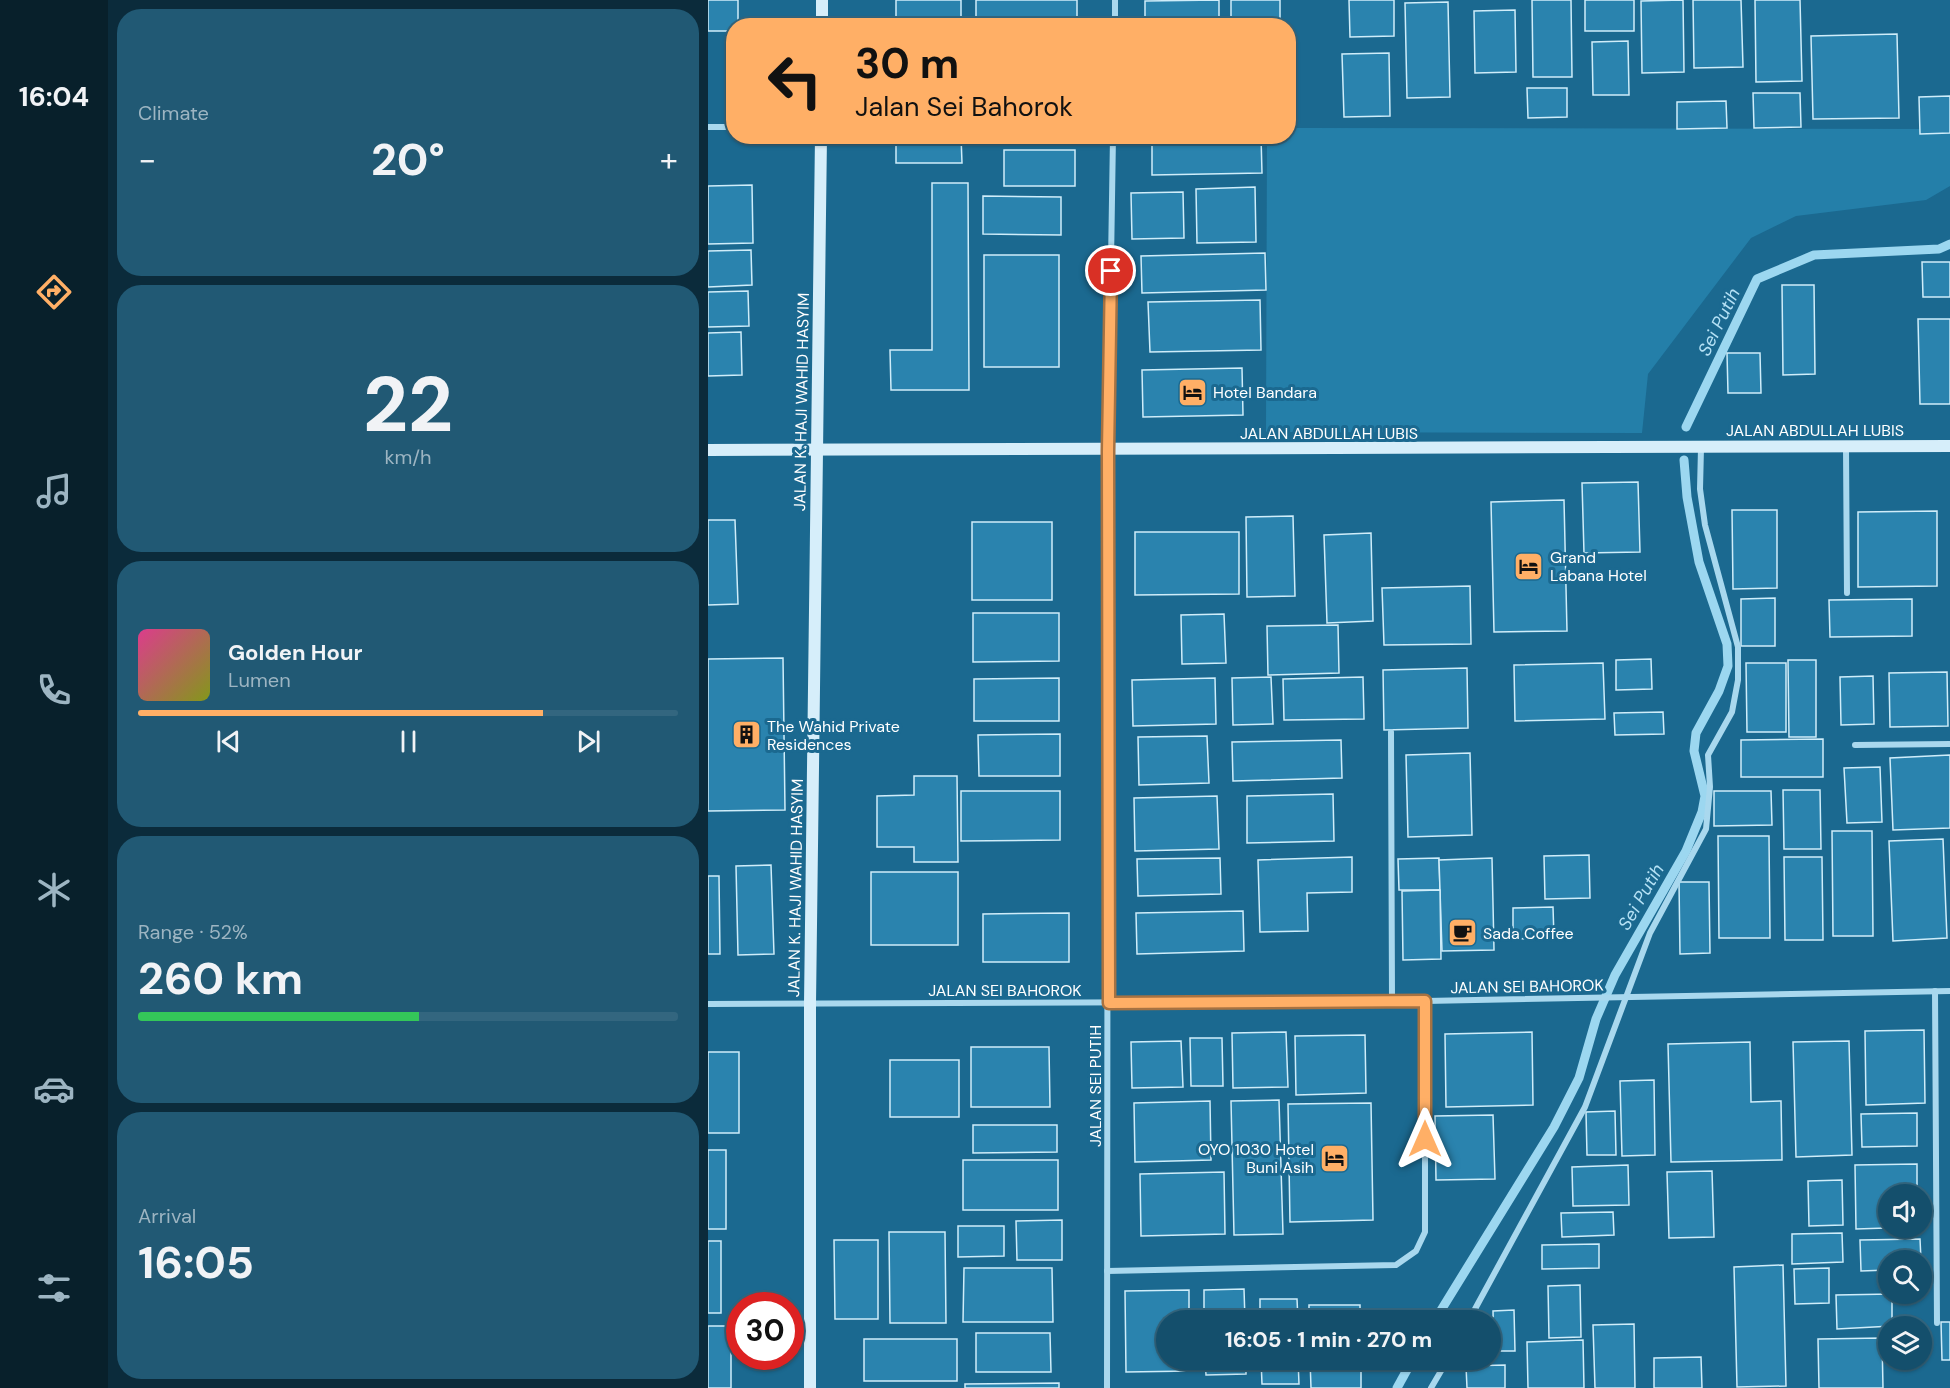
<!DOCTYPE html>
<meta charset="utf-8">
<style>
:root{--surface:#144f6c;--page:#215974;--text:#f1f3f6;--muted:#9db5c2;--line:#33667f;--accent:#ffaf66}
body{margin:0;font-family:"DM Sans",sans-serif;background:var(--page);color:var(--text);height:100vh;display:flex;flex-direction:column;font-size:22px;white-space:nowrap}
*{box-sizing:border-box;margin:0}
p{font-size:20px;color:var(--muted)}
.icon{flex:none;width:33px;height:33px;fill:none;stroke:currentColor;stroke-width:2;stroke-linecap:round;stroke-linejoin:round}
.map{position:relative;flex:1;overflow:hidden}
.side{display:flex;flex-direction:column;gap:9px;padding:9px;background:#0b2b3b;width:600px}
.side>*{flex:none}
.guide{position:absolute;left:18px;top:18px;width:570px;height:126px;border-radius:24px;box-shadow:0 2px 4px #0004,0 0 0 2px var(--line);background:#ffaf66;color:#111;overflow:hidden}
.controls{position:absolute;left:1170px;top:1184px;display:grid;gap:12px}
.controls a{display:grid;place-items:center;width:54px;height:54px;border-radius:50%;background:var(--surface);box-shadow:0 2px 4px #0004,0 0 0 2px var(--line);font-size:30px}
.speed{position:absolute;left:18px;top:1292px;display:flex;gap:12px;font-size:30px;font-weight:700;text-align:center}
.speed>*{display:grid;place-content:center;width:78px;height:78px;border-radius:50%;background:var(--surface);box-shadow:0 2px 4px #0004,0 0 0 2px var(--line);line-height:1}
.speed .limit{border:9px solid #d22;background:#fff;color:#111}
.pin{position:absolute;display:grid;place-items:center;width:51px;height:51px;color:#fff;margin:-26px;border:3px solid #fff;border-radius:50%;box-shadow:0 2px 6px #0007}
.me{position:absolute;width:66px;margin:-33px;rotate:0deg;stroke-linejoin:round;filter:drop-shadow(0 0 4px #0008)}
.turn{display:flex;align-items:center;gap:21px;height:126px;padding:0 30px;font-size:27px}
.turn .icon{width:78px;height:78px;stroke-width:2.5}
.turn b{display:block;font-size:42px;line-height:51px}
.big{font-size:45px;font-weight:700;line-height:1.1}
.side .card{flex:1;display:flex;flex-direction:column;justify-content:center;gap:9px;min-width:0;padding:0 21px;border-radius:24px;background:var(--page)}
.side .dial{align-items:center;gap:0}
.dial b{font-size:78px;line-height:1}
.song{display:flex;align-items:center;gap:18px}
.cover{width:72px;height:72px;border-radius:9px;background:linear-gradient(135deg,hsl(330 70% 55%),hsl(70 70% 35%))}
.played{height:6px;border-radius:3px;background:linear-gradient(90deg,var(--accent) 75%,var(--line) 75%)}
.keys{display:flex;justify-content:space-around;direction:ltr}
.heat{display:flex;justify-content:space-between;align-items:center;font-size:33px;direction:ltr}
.charge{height:9px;border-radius:4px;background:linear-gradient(90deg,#34c759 52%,var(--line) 0)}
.trip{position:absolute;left:448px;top:1310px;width:345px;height:60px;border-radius:30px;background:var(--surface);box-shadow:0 2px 4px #0004,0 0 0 2px var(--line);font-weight:700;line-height:60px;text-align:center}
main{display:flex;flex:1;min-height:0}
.tab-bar{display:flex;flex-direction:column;width:108px;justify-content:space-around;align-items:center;background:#08202b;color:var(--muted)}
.tab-bar .icon{width:42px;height:42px}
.tab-bar .selected{color:var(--accent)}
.tab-bar b{font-size:27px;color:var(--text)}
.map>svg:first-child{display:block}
.green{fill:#247fa9}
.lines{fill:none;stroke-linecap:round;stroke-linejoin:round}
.stream{stroke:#9cd7f0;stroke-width:9}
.building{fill:#2a83ae;stroke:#cfedfa;stroke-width:1.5}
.street{stroke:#a9d8ee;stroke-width:6}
.secondary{stroke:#d6eefa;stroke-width:12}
.route-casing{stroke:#a67242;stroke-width:15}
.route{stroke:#ffaf66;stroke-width:10}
.labels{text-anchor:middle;stroke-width:6;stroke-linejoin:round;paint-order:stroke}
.poi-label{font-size:16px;fill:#fff;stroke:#1b6990;text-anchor:start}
.street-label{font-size:16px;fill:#fff;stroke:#1b6990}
.water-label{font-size:18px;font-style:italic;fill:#b5e1f5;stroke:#1b6990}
</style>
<main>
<nav class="tab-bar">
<b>16:04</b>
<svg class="icon selected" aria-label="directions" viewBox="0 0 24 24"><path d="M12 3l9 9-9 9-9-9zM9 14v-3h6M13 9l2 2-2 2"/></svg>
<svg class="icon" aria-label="music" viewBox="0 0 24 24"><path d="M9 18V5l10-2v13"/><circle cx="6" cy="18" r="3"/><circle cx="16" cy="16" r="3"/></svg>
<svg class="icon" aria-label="phone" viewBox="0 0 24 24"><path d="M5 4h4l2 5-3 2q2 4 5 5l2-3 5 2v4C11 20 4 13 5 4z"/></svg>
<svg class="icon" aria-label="climate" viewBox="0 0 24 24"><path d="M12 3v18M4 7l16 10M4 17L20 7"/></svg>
<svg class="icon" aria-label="car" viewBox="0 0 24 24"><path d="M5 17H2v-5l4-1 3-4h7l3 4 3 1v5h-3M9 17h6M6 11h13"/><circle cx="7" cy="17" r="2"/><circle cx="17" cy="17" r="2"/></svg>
<svg class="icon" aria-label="filters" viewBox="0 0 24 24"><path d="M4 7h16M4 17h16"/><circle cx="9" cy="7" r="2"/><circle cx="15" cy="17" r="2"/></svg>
</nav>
<section class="side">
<div class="card"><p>Climate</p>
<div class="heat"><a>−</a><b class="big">20°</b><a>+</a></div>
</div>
<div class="card dial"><b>22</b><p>km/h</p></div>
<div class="card">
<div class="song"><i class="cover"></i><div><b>Golden Hour</b><p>Lumen</p></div></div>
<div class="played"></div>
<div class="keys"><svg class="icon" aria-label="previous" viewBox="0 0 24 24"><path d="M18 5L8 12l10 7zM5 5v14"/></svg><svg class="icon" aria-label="pause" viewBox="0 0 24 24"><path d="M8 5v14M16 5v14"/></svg><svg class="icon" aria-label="next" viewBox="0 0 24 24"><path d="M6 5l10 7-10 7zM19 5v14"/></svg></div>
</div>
<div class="card"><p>Range · 52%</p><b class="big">260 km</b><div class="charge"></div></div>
<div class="card"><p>Arrival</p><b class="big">16:05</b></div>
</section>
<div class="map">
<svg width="1242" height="1388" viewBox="0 0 1242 1388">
<rect width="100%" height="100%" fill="#1b6990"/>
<path class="green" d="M581,128l661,1v57l-24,14 -130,16 -45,22 -103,136 -6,59 -376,-1 1,-295 21,-1z"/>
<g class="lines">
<g class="stream">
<path d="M978,427l71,-148 57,-24 125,-6 11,-5"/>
<path d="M727,1320l119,-193 25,-49 17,-59 19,-44 71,-124 16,-39 3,-16 -11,-45 2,-18 23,-42 9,-25 -1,-22 -28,-82 -12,-65 -3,-37"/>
<path d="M689,1388l16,-29"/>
</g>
</g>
<g class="building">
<path d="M0,0h30v26h-4v5h-26z"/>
<rect x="188" y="0" width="65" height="26"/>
<rect x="268" y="0" width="101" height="26"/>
<path d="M511,0v26h-74v-25z"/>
<rect x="523" y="0" width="49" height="26"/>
<path d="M641,0h45v36l-44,1z"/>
<path d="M824,0h39l1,77h-39z"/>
<rect x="877" y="0" width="49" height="31"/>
<path d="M975,0l1,72 -42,1 -1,-72z"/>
<path d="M985,0h48l2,67 -49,1z"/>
<path d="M1047,0h45l2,81 -46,1z"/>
<path d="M740,2l2,95 -43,1 -2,-95z"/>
<path d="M807,10l1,62 -41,1 -1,-62z"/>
<path d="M1189,34l2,84 -86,1 -2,-83z"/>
<path d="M920,41l1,54h-36l-1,-53z"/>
<path d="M681,53l1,63 -46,1 -2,-63z"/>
<path d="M819,88h40v29l-39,1z"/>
<path d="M1045,93h47l1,34 -47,1z"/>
<path d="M1242,96v37l-30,1 -1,-37z"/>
<path d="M1018,101l1,27 -50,1v-27z"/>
<path d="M188,136h65l1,27h-66z"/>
<rect x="265" y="136" width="98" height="4"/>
<path d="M444,136h109l1,37 -110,2z"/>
<rect x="296" y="150" width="71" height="36"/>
<path d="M224,183h36l1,207h-78l-1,-40h42z"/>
<path d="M44,185l1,58 -45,1v-58z"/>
<path d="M547,187l1,55 -59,1 -1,-54z"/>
<path d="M475,192l1,46 -52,1 -1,-46z"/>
<path d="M275,196l78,1v38l-78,-1z"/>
<path d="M43,250l1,35 -44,2v-36z"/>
<path d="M557,253l1,37 -124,3 -1,-37z"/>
<rect x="276" y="255" width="75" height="112"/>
<path d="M1214,262h28v35h-27z"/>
<path d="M1074,285h32l1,89 -32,1z"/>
<path d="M40,291l1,35 -41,1v-35z"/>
<path d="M552,300l1,50 -111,2 -2,-50z"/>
<path d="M1210,319h32v85h-30z"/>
<path d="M33,332l1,43 -34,1v-43z"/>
<path d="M1019,353h33l1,40h-33z"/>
<path d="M534,368l1,47 -100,2 -1,-47z"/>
<path d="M930,482l2,70 -56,1 -2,-70z"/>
<path d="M856,500l3,131 -73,1 -3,-130z"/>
<path d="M1024,510h45v78l-44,1z"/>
<path d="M1229,511v75l-79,1v-75z"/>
<path d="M585,516l2,80 -48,1 -1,-80z"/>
<path d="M0,520h27l3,84 -30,1z"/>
<rect x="264" y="522" width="80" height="78"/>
<path d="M427,532h104v62l-104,1z"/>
<path d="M663,533l2,88 -46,2 -3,-88z"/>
<path d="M762,586l1,58 -87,1 -2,-57z"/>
<path d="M1067,598v48h-34v-47z"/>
<path d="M1204,599v37l-82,1 -1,-37z"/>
<path d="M265,613h86v48l-86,1z"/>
<path d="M516,614l2,49 -44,1 -1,-49z"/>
<path d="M630,625l1,48 -71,2 -1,-49z"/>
<path d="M75,658l2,152 -77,1v-152z"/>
<path d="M943,659l1,30 -36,1v-30z"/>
<path d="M1080,660h28v77h-27z"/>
<path d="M895,663l2,56 -90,2 -1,-56z"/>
<path d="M1038,663h40v69h-39z"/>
<path d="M759,668l1,60 -84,2 -1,-60z"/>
<path d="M1239,672l1,54 -58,1 -1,-54z"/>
<path d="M1165,676l1,48 -33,1 -1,-48z"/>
<path d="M563,677l2,47 -40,1 -1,-47z"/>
<path d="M655,677l1,42 -80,1 -1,-41z"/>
<path d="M351,678v43h-85v-42z"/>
<path d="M507,678l1,46 -83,2 -1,-46z"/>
<path d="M955,712l1,22 -49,1 -1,-22z"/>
<path d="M352,734v42h-81l-1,-41z"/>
<path d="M499,736l2,47 -70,2 -1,-48z"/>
<path d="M1115,739v38h-82v-37z"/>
<path d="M633,740l1,38 -109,3 -1,-39z"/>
<path d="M762,753l2,82 -64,2 -2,-82z"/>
<path d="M1242,755v73l-57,2 -3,-72z"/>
<path d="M1172,767l2,55 -35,1 -3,-55z"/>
<path d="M206,776h43l1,86h-44v-15h-37v-51l37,-1z"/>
<path d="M1075,790h37l1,59h-37z"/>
<path d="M253,791h99v49l-99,1z"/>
<path d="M1006,791h57l1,34 -58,1z"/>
<path d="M625,794l1,47 -87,2v-47z"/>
<path d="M509,796l2,53 -84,2 -1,-53z"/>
<path d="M1124,831h40l1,105h-40z"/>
<path d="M1010,836h51l1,102h-51z"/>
<path d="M1235,839l4,99 -54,3 -4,-100z"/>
<path d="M881,855l1,43 -45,1 -1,-43z"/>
<path d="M644,857v35l-45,1 1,38 -48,1 -2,-72z"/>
<path d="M1076,857h38l1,83h-38z"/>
<path d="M512,858l1,36 -83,2 -1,-37z"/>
<path d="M731,858l1,32h-41l-1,-31z"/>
<path d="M784,858l2,92 -52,1 -3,-91z"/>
<path d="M63,865l3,89 -36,1 -2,-89z"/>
<rect x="163" y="872" width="87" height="73"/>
<path d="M0,876h11l1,78h-12z"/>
<path d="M971,882h30l1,71 -30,1z"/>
<path d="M732,890l1,69 -38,1 -1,-69z"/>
<path d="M845,907l1,31 -41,1v-31z"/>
<path d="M535,911l1,40 -107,3 -1,-41z"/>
<path d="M361,913v49h-86v-48z"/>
<path d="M1216,1030l1,73 -59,2 -1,-74z"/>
<path d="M578,1032l2,55 -55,1 -1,-55z"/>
<path d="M824,1032l1,73 -87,2 -1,-73z"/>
<path d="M657,1035l1,58 -70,2 -1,-59z"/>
<path d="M482,1038h32l1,48h-32z"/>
<path d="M473,1041l2,46 -51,1 -1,-46z"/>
<path d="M1141,1041l3,114 -56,2 -3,-115z"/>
<path d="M1042,1042l1,60 30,-1 1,59 -111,2 -3,-118z"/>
<path d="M263,1047h78l1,60h-79z"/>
<rect x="0" y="1052" width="31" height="81"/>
<rect x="182" y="1060" width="69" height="57"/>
<path d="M946,1080l1,75 -33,1 -2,-75z"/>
<path d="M571,1100l4,134 -49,1 -3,-134z"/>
<path d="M502,1101l1,59 -76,2 -1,-59z"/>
<path d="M663,1103l2,117 -83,2 -2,-118z"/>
<path d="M907,1111l1,44h-29l-1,-43z"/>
<path d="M1209,1113v33l-55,1 -1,-33z"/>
<path d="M785,1115l2,64 -59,1 -1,-64z"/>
<path d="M265,1125h84v27l-84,1z"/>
<rect x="0" y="1150" width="18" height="79"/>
<rect x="255" y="1160" width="95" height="50"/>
<path d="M1209,1164v30h-29v33h30l-62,2 -1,-64z"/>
<path d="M920,1165l1,40 -56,1 -1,-39z"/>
<path d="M1004,1171l2,66 -45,1 -2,-66z"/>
<path d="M516,1172l1,62 -84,2 -1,-62z"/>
<path d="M1134,1180l1,45 -34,1 -1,-45z"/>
<path d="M905,1212l1,23 -52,2 -1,-24z"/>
<path d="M354,1220v40h-45l-1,-39z"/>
<path d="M250,1226h46v30l-46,1z"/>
<path d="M181,1232h56l1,91h-56z"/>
<path d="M1134,1233l1,29 -51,2v-30z"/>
<path d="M1212,1239l1,21h-33v10l-27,1 -1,-31z"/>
<path d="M126,1240h44v79h-43z"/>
<rect x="0" y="1241" width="13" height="72"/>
<path d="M891,1244v24l-57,1v-24z"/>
<path d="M1075,1265l3,121 -49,1 -3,-120z"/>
<path d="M256,1268h88l1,54h-90z"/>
<path d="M1121,1268v35l-34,1 -1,-35z"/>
<path d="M872,1285l1,52 -32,1 -1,-52z"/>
<path d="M536,1289l1,31h-41v-30z"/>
<path d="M481,1290v30h-22v39h23l1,12 -65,1 -1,-81z"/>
<path d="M1184,1294v32l-55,3 -1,-34z"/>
<path d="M552,1299h37l1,21h-38z"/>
<rect x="601" y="1305" width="51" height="15"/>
<path d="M806,1310l1,41h-21l-1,-40z"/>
<path d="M1233,1322h9v38h-8z"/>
<path d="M926,1324l1,64h-40l-2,-63z"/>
<rect x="0" y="1326" width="23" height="62"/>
<path d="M268,1333h74l1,39h-75z"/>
<path d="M1174,1338l1,50h-64l-1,-49z"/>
<rect x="156" y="1339" width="93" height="42"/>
<path d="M875,1340l1,48h-56l-1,-46z"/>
<path d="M993,1357l1,31h-48v-30z"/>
<path d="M497,1359h41v15l-40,1z"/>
<path d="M553,1359h37l1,25h-37z"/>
<path d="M602,1359h51v29h-50z"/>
<path d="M797,1365v23h-38l-1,-22z"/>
<path d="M351,1383v5h-94v-4z"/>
</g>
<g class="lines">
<g class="street">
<path d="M407,26v-26"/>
<path d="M0,127h26"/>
<path d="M1138,447l1,146"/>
<path d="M683,732l1,268"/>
<path d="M1147,745l95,-1"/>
<path d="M1227,991l2,332"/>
<path d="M0,1004l717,-3 525,-10"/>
<path d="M399,1271l289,-6 20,-14 9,-19v-231"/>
<path d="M761,1320l116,-213 65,-174 56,-104 4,-42 -2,-32 24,-43 6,-32v-33l-33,-122 -5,-36 1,-41"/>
<path d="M399,1388l1,-937 5,-315"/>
<path d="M723,1388l17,-29"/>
</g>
<g class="secondary">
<path d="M114,26v-26"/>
<path d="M0,450l1242,-4"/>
<path d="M102,1388v-384l11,-868"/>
</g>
</g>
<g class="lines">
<defs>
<path id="route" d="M403,271l-3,180 1,552 316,-2v138"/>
</defs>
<use href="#route" class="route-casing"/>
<use href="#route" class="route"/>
</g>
<defs>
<symbol id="hotel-square" viewBox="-11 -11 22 22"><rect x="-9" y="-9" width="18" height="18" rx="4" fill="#ffaf66" stroke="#1b6990"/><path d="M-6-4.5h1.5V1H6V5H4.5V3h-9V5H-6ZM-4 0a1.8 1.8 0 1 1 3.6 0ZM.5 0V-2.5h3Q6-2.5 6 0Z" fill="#111"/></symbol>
<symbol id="building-square" viewBox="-11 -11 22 22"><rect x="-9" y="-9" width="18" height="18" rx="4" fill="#ffaf66" stroke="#1b6990"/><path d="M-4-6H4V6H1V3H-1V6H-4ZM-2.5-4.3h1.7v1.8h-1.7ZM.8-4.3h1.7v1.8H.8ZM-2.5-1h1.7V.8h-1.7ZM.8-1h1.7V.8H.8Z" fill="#111"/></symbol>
<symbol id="cafe-square" viewBox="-11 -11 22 22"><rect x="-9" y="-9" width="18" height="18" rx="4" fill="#ffaf66" stroke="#1b6990"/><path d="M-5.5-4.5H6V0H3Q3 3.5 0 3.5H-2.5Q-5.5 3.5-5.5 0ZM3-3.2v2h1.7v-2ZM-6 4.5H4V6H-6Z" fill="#111"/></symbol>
</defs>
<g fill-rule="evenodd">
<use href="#hotel-square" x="468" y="376" width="33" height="33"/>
<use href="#hotel-square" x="804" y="550" width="33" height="33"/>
<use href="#building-square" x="22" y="718" width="33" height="33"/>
<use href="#cafe-square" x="738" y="916" width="33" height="33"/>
<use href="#hotel-square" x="610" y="1142" width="33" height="33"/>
</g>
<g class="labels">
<g class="poi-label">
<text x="505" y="398">Hotel Bandara</text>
<text x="842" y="563">Grand<tspan x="842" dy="18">Labana Hotel</tspan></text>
<text x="59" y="732">The Wahid Private<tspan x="59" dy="18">Residences</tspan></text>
<text x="775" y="939">Sada Coffee</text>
<text x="606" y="1155" text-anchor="end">OYO 1030 Hotel<tspan x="606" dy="18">Buni Asih</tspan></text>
</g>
<g class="street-label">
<text transform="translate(93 402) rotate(-89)" y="6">JALAN K. HAJI WAHID HASYIM</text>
<text x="1107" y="436">JALAN ABDULLAH LUBIS</text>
<text x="621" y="439">JALAN ABDULLAH LUBIS</text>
<text transform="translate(87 888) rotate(-89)" y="6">JALAN K. HAJI WAHID HASYIM</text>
<text transform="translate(819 986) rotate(-1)" y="6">JALAN SEI BAHOROK</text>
<text x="297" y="996">JALAN SEI BAHOROK</text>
<text transform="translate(387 1086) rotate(-90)" y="6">JALAN SEI PUTIH</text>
</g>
<g class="water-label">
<text transform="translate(1011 322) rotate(-64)" y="6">Sei Putih</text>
<text transform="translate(933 897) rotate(-60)" y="6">Sei Putih</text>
</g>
</g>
</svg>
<div class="controls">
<a><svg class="icon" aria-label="sound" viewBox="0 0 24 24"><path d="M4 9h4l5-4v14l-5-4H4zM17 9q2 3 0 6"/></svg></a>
<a><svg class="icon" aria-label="search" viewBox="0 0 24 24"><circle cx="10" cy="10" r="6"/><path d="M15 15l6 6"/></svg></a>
<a><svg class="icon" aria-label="layers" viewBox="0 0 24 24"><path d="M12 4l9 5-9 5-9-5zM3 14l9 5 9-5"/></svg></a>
</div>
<div class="speed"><div class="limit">30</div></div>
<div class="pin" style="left:403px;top:271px;background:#d93025"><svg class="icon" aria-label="arrive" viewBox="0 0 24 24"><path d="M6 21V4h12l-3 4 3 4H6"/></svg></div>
<svg class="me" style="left:717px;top:1139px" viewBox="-20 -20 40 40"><path d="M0-17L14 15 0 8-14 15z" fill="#ffaf66" stroke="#fff" stroke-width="4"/></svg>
<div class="trip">16:05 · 1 min · 270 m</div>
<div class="guide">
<div class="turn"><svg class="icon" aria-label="left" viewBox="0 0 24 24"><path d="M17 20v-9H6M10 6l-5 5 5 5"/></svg><div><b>30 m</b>Jalan Sei Bahorok</div></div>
</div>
</div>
</main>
